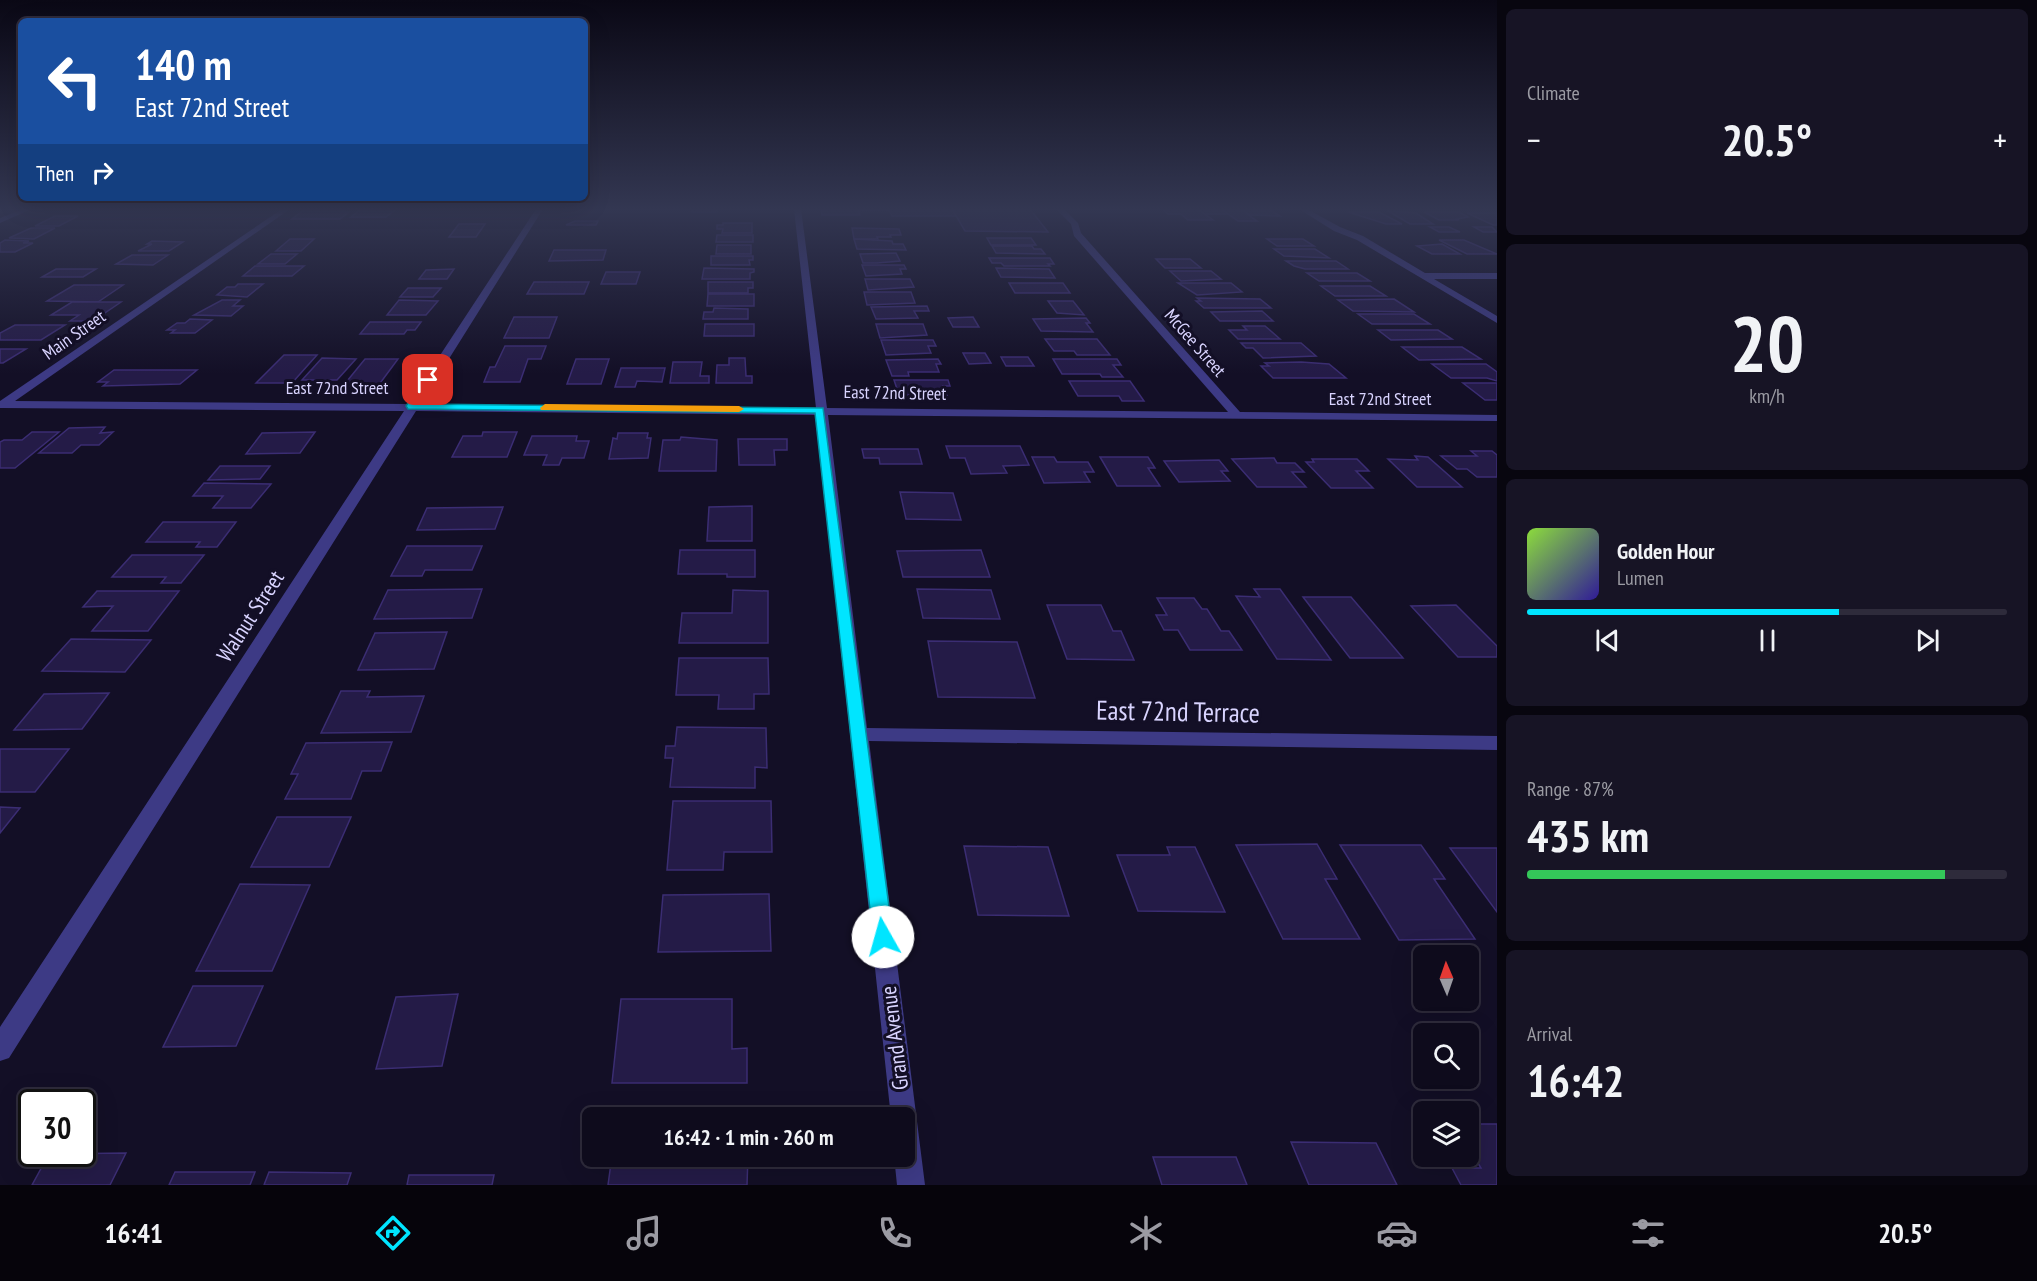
<!DOCTYPE html>
<meta charset="utf-8">
<style>
:root{--surface:#0e0b1c;--page:#171425;--text:#f1f3f6;--muted:#9b9ba3;--line:#2e2b3b;--accent:#00e5ff}
body{margin:0;font-family:"PT Sans Narrow",sans-serif;background:var(--page);color:var(--text);height:100vh;display:flex;flex-direction:column;font-size:22px;white-space:nowrap}
*{box-sizing:border-box;margin:0}
p{font-size:20px;color:var(--muted)}
.icon{flex:none;width:33px;height:33px;fill:none;stroke:currentColor;stroke-width:2;stroke-linecap:round;stroke-linejoin:round}
.map{position:relative;flex:1;overflow:hidden}
.sheet{display:flex;flex-direction:column;gap:9px;padding:9px;background:#08060f;width:540px}
.sheet>*{flex:none}
.hud{position:absolute;left:18px;top:18px;width:570px;height:183px;border-radius:9px;box-shadow:0 6px 24px #0002,0 0 0 2px var(--line);background:#1a4fa0;color:#fff;overflow:hidden}
.needle{width:39px;rotate:358deg}
.buttons{position:absolute;left:1413px;top:945px;display:grid;gap:12px}
.buttons a{display:grid;place-items:center;width:66px;height:66px;border-radius:9px;background:var(--surface);box-shadow:0 6px 24px #0002,0 0 0 2px var(--line);font-size:30px}
.speed{position:absolute;left:18px;top:1089px;display:flex;gap:12px;font-size:30px;font-weight:700;text-align:center}
.speed>*{display:grid;place-content:center;width:78px;height:78px;border-radius:50%;background:var(--surface);box-shadow:0 6px 24px #0002,0 0 0 2px var(--line);line-height:1}
.speed .limit{border:3px solid #111;border-radius:9px;background:#fff;color:#111}
.pin{position:absolute;display:grid;place-items:center;width:51px;height:51px;color:#fff;margin:-26px;border-radius:12px;box-shadow:0 3px 9px #0006}
.me{position:absolute;width:66px;margin:-33px;rotate:353deg;stroke-linejoin:round;filter:drop-shadow(0 0 4px #0008)}
.turn{display:flex;align-items:center;gap:21px;height:126px;padding:0 18px;font-size:27px}
.turn .icon{width:78px;height:78px;stroke-width:2.5}
.turn b{display:block;font-size:42px;line-height:51px}
.then{display:flex;align-items:center;height:57px;padding:0 18px;background:#0003;gap:12px;font-size:22px}
.big{font-size:45px;font-weight:700;line-height:1.1}
.sheet .widget{flex:1;display:flex;flex-direction:column;justify-content:center;gap:9px;min-width:0;padding:0 21px;border-radius:9px;background:var(--page)}
.sheet .dial{align-items:center;gap:0}
.dial b{font-size:78px;line-height:1}
.song{display:flex;align-items:center;gap:18px}
.cover{width:72px;height:72px;border-radius:9px;background:linear-gradient(135deg,hsl(90 70% 55%),hsl(250 70% 35%))}
.played{height:6px;border-radius:3px;background:linear-gradient(90deg,var(--accent) 65%,var(--line) 65%)}
.keys{display:flex;justify-content:space-around;direction:ltr}
.heat{display:flex;justify-content:space-between;align-items:center;font-size:33px;direction:ltr}
.charge{height:9px;border-radius:4px;background:linear-gradient(90deg,#34c759 87%,var(--line) 0)}
.trip{position:absolute;left:582px;top:1107px;width:333px;height:60px;border-radius:9px;background:var(--surface);box-shadow:0 6px 24px #0002,0 0 0 2px var(--line);font-weight:700;line-height:60px;text-align:center}
.tabs{display:flex;height:96px;justify-content:space-around;align-items:center;background:#06040b;color:var(--muted)}
.tabs .icon{width:42px;height:42px}
.tabs .on{color:var(--accent)}
.tabs b{font-size:27px;color:var(--text)}
main{display:flex;flex:1;min-height:0}
.map>svg:first-child{display:block}
.building{fill:#241b47;stroke:#3b2d73;stroke-width:1.5}
.lines{fill:none;stroke-linecap:round;stroke-linejoin:round}
.minor{fill:#3d3a85;fill-rule:evenodd}
.route{fill:#00e5ff;stroke:#0095a6;stroke-width:1.5}
.slow{fill:#f59e0b}
.labels{text-anchor:middle;stroke-width:6;stroke-linejoin:round;paint-order:stroke}
.far-street-label{font-size:18px;fill:#d9d4ff;stroke:#130f26}
.street-label{font-size:22px;fill:#d9d4ff;stroke:#130f26}
.near-street-label{font-size:27px;fill:#d9d4ff;stroke:#130f26}
</style>
<main>
<div class="map">
<svg width="1497" height="1185" viewBox="0 0 1497 1185">
<rect width="100%" height="100%" fill="#130f26"/>
<g class="building">
<path d="M305,209h40l-3,3h7l-9,7h-48z"/>
<path d="M361,209h35l-10,8h-35z"/>
<rect x="692" y="209" width="25" height="3"/>
<path d="M821,209h68l1,1h-32l2,5h-38z"/>
<path d="M889,209h63l4,7h-64z"/>
<path d="M952,209h78l18,23 -83,-1z"/>
<path d="M1162,209h36l15,11h-25l-7,-6h-13z"/>
<path d="M1198,209h23l7,5h-23z"/>
<path d="M1221,209h19l17,12h-19z"/>
<path d="M1240,209h29l11,7 -30,-1z"/>
<path d="M1388,211l28,2 17,11h-23z"/>
<path d="M1348,212h31l23,12h-16z"/>
<path d="M1424,212h35l9,5 -11,2 2,1h-20z"/>
<path d="M1467,213h30v12h-4z"/>
<path d="M55,216h23l-19,10h-24z"/>
<path d="M575,221h23l-2,4h-30z"/>
<path d="M723,223h29v10h-30l1,-4h-6v-4h6z"/>
<path d="M459,224h26l-9,13h-27z"/>
<path d="M1430,227h19l11,5h-21z"/>
<path d="M1474,227h18l5,5h-14z"/>
<path d="M31,228h24l-21,11 -25,-1z"/>
<path d="M852,228l47,1 2,6h-11l1,2h-14l1,2h-24z"/>
<path d="M717,235h36v7h-37z"/>
<path d="M987,238h44l5,7h-45z"/>
<path d="M290,239h24l-13,12h-25z"/>
<path d="M854,239l38,2 1,3h10l3,6 -49,-1z"/>
<path d="M1267,239h36l11,7h-37z"/>
<path d="M5,240l24,1 -6,2h10l-18,9h-15v-9z"/>
<path d="M1439,240h25l33,14h-30z"/>
<path d="M152,241l31,1 -14,9h-31l14,-7h-5z"/>
<path d="M1442,244l18,10h-28l-15,-8z"/>
<path d="M717,245h34v9h-35z"/>
<path d="M992,246h40l2,3h7l4,5 -49,-1z"/>
<path d="M1274,249h41l14,9 -45,-2z"/>
<path d="M554,250h52l-3,10 -54,1z"/>
<path d="M896,253l4,8 -23,2h-14l-3,-9z"/>
<path d="M271,254h26l-12,10h-27z"/>
<path d="M132,255h36l-15,10 -37,-1z"/>
<path d="M711,256h42v4h-4l1,5h-39z"/>
<path d="M989,258h61l4,6h-6l2,2h-46l-3,-3h-9z"/>
<path d="M1156,259h34l11,9h-36z"/>
<path d="M1286,261h50l12,8h-43l-11,-3z"/>
<path d="M862,265h42l2,4h-6l2,5 -36,2z"/>
<path d="M255,266h49l-12,10h-49z"/>
<path d="M704,268l50,1v3l-4,1v6h-48z"/>
<path d="M996,268l53,1 6,9 -54,-1z"/>
<path d="M56,269h40l-13,8h-41z"/>
<path d="M454,269l-7,10h-28l7,-9z"/>
<path d="M1170,271h41l10,8 -40,2z"/>
<path d="M606,272h34l-4,12h-35z"/>
<path d="M1307,273h50l13,8h-51z"/>
<path d="M865,279h45l4,8 -46,3z"/>
<path d="M534,282h55l-5,12h-57z"/>
<path d="M708,282h45v6h-5v5h-40z"/>
<path d="M1009,283h54l7,10h-55z"/>
<path d="M1178,283h53l11,9 -45,3z"/>
<path d="M238,284h25l-16,13 -30,-2 10,-8h8z"/>
<path d="M74,285h49l-25,17 -51,-1z"/>
<path d="M1321,286h49l16,10h-51z"/>
<path d="M408,288h33l-8,9h-33z"/>
<path d="M864,292h47l4,11 -48,2z"/>
<path d="M708,294h46v12h-47z"/>
<path d="M1197,298l63,1 11,9h-67l-8,-7h5z"/>
<path d="M1394,299l20,13 -61,-1 -15,-11z"/>
<path d="M222,300h18l-7,6h10l-12,10 -37,-1z"/>
<path d="M399,300l39,1 -12,14h-39z"/>
<path d="M1048,301h25l11,14 -27,-2z"/>
<path d="M72,302h49l-28,19h-23l9,-6h-28z"/>
<path d="M927,306l2,5h-15l4,7 -42,1 -5,-12z"/>
<path d="M714,308l34,1v10h-45l1,-7h9z"/>
<path d="M1262,311l11,10h-53l-9,-9z"/>
<path d="M1358,314h56l16,10h-58z"/>
<path d="M514,317h43l-8,21h-45z"/>
<path d="M973,317l6,10h-26l-5,-9z"/>
<path d="M1086,318l4,5h-4l7,9 -52,-1 -8,-12z"/>
<path d="M190,319l22,1 -17,13h-24l4,-3h-8l10,-7h8z"/>
<path d="M370,322h51l-6,8h-8l-3,4h-44z"/>
<path d="M705,324h49v12h-50z"/>
<path d="M876,324h47l4,11 -47,3z"/>
<path d="M15,325h50l-24,15h-41v-7z"/>
<path d="M1243,326h22l15,13h-42l-9,-9h18z"/>
<path d="M1378,330h60l14,9 -61,1z"/>
<path d="M1045,339h52l13,16h-33l-3,-4h-20z"/>
<path d="M881,340h52l3,6h-8l3,7 -45,2z"/>
<path d="M1241,343h60l15,13 -53,2 -10,-10h-7z"/>
<path d="M505,346h41l-5,13h-13l-8,23h-36l6,-15h5z"/>
<path d="M1402,347h60l19,12 -62,1z"/>
<path d="M0,349h26l-23,14h-3z"/>
<path d="M963,353h22l6,10 -22,1z"/>
<path d="M284,355h33l-25,28h-36z"/>
<path d="M1001,357h27l6,9h-28z"/>
<path d="M322,358l34,1 -19,21h-35z"/>
<path d="M729,358h16l1,18h6v7h-36l1,-18h12z"/>
<path d="M365,359h33l-20,27h-35z"/>
<path d="M576,359h33l-8,25h-34z"/>
<path d="M938,359l3,5h-5l3,8h-31l1,4h-17l-6,-16z"/>
<path d="M1053,359h64l4,6h-8l10,12h-21l-2,-3h-38z"/>
<path d="M673,362h29l-2,14h9v7h-39z"/>
<path d="M1301,362l28,2 17,14h-73l-12,-12h8l-4,-3z"/>
<path d="M1432,364h54l11,8v9l-10,-3h-36z"/>
<path d="M621,368h44l-3,14 -25,-1 -2,6h-20z"/>
<path d="M114,370h83l-17,14 -77,2 5,-4h-10z"/>
<path d="M894,380h54l2,6h-7l4,9h-48z"/>
<path d="M1069,381h61l14,20h-22l-3,-5h-41z"/>
<path d="M1463,383h34v17h-12z"/>
<path d="M105,427l-5,6 13,-1 -14,13h-18l-9,8h-33l30,-25z"/>
<path d="M32,432h27l-44,36h-15v-26l4,-2h18z"/>
<path d="M315,432l-15,21 -54,1 16,-21z"/>
<path d="M483,432h34l-10,25h-55l11,-21h19z"/>
<path d="M618,433h30l-1,5h4l-3,20 -39,1 4,-21 4,1z"/>
<path d="M532,436h45l-1,5h13l-5,17h-22l-3,7h-16l4,-10h-23z"/>
<path d="M681,437l36,3 -1,31h-57l4,-31h17z"/>
<path d="M738,439h49v11h-13l1,15h-36z"/>
<path d="M946,446h74l9,19 -26,1 4,7 -36,1 -6,-16h-15z"/>
<path d="M862,449h56l4,15h-42l-1,-6h-15z"/>
<path d="M1471,451h21l5,4v22h-20l-10,-8h-10l-16,-13h36z"/>
<path d="M1415,456l13,1 34,30h-45l-29,-28 30,1z"/>
<path d="M1032,457h22l3,5h31l6,10h-10l6,10 -46,1z"/>
<path d="M1100,457h48l7,11h-7l12,18h-43z"/>
<path d="M1274,458l3,5h18l9,9h-12l14,15h-49l-25,-28z"/>
<path d="M1312,459h45l12,12h-13l17,17h-42l-25,-26h8z"/>
<path d="M1219,460l9,11h-7l9,10 -51,1 -15,-21z"/>
<path d="M220,466h50l-10,13 -52,1z"/>
<path d="M204,483l67,1 -20,24h-38l10,-12h-30z"/>
<path d="M900,492l53,1 8,27 -55,-1z"/>
<path d="M752,506v35h-45l2,-34z"/>
<path d="M503,507l-8,22 -78,1 10,-22z"/>
<path d="M163,522h73l-19,25h-21l4,-5h-54z"/>
<path d="M407,546h75l-10,24h-47l-3,6h-31z"/>
<path d="M680,550h75v27h-28v-3h-49z"/>
<path d="M981,550l9,27h-87l-6,-26z"/>
<path d="M132,555h72l-23,28h-20l5,-6h-54z"/>
<path d="M482,589l-10,29 -98,1 14,-29z"/>
<path d="M917,589l74,1 9,29 -77,-1z"/>
<path d="M1254,589h26l51,71 -54,-1 -41,-63 24,1z"/>
<path d="M733,590l35,1v52h-89l3,-30h50z"/>
<path d="M97,591h82l-31,40h-56l21,-25 -30,1z"/>
<path d="M1303,597h48l52,61h-53z"/>
<path d="M1157,598h37l8,11h5l14,22h8l13,19h-52l-12,-20h-14l-8,-15h11z"/>
<path d="M1047,605h54l12,26h8l13,29 -67,-1z"/>
<path d="M1456,605l41,41v11h-39l-47,-51z"/>
<path d="M447,632l-13,37 -76,1 17,-37z"/>
<path d="M71,639l80,1 -26,32 -83,-1z"/>
<path d="M928,641l89,1 18,56 -97,-1z"/>
<path d="M679,658h89l1,36h-15v15h-36l1,-14h-43z"/>
<path d="M341,691h29l-3,6 57,-1 -13,36 -90,1z"/>
<path d="M109,693l-27,36 -68,1 30,-36z"/>
<path d="M677,727l89,1 1,40 -12,-1v21l-85,-1 3,-29h-8l1,-12h9z"/>
<path d="M392,742l-11,29h-19l-11,28h-66l13,-25h-7l15,-31z"/>
<path d="M0,749h69l-34,43h-35z"/>
<path d="M673,801h98l1,51h-48l-1,18h-56z"/>
<path d="M0,807l20,1 -20,25z"/>
<path d="M277,817h74l-22,50h-78z"/>
<path d="M1317,844l20,35h-12l35,60h-77l-47,-94z"/>
<path d="M1340,845h81l24,34h-11l41,60 -76,1z"/>
<path d="M964,846l84,1 21,69 -91,-1z"/>
<path d="M1167,847h28l30,65 -87,-1 -21,-56h53z"/>
<path d="M1450,848h47v64z"/>
<path d="M240,884l70,1 -38,86h-76z"/>
<path d="M769,894l2,57 -113,1 5,-57z"/>
<path d="M193,986h70l-27,60 -73,1z"/>
<path d="M458,994l-16,72 -66,3 20,-72z"/>
<path d="M621,999h111v50l15,-1v35h-135z"/>
<path d="M1468,1124h29v61h-36l-9,-17h29l-13,-21z"/>
<path d="M1291,1142l85,1 21,42h-88z"/>
<path d="M126,1153l-16,32h-78l17,-31z"/>
<path d="M612,1156h136l-1,29h-139z"/>
<path d="M1153,1157h83l11,28h-85z"/>
<path d="M175,1172h80l-5,13h-81z"/>
<path d="M269,1172l82,1 -4,12h-83z"/>
<path d="M409,1175h85l-2,10h-85z"/>
</g>
<g class="lines">
<g class="minor">
<path d="M23,209h9l-32,14v-5z"/>
<path d="M282,209h8l-275,192 393,3 128,-195h7l-123,196 396,3 -22,-199h7l26,199 401,4 -154,-176 -3,-12 -15,-15h8l14,14 3,10 159,179 257,3v6l-669,-6 39,313 630,8v14l-628,-9 56,444h-28l-3,-29h10v-38h-13l-75,-703 -400,-4 -407,647 -9,3v-34l404,-616 -402,-3h-2v-7z"/>
<path d="M1299,209h8l33,18 23,9 62,37h72v6h-63l63,37v7l-140,-83 -23,-9z"/>
</g>
</g>
<linearGradient id="sky" x2="0" y2="1"><stop stop-color="#0a0815"/><stop offset="0.56" stop-color="#333752"/><stop offset="1" stop-color="#333752" stop-opacity="0"/></linearGradient>
<rect width="1497" height="374" fill="url(#sky)"/>
<path class="route" d="M428,377l5,3 -15,24 405,4 70,529 -3,6 -7,3 -8,-3 -2,-6 -58,-524 -407,-4 -2,-3 19,-28z"/>
<path class="slow" d="M545,404l194,2 5,3 -5,3 -198,-2 -1,-2z"/>
<g class="labels">
<g class="far-street-label">
<text transform="translate(74 335) rotate(-35)" y="6">Main Street</text>
<text transform="translate(1195 343) rotate(49)" y="6">McGee Street</text>
<text x="337" y="394">East 72nd Street</text>
<text transform="translate(895 393) rotate(1)" y="6">East 72nd Street</text>
<text x="1380" y="405">East 72nd Street</text>
</g>
<g class="street-label">
<text transform="translate(250 616) rotate(-57)" y="8">Walnut Street</text>
<text transform="translate(894 1038) rotate(-97)" y="8">Grand Avenue</text>
</g>
<g class="near-street-label">
<text transform="translate(1178 712) rotate(1)" y="9">East 72nd Terrace</text>
</g>
</g>
</svg>
<div class="buttons">
<a><svg class="needle" viewBox="-14 -14 28 28"><path d="M0-13l5 13h-10z" fill="#e53935"/><path d="M0 13l5-13h-10z" fill="#9b9ba3"/></svg></a>
<a><svg class="icon" aria-label="search" viewBox="0 0 24 24"><circle cx="10" cy="10" r="6"/><path d="M15 15l6 6"/></svg></a>
<a><svg class="icon" aria-label="layers" viewBox="0 0 24 24"><path d="M12 4l9 5-9 5-9-5zM3 14l9 5 9-5"/></svg></a>
</div>
<div class="speed"><div class="limit">30</div></div>
<div class="pin" style="left:428px;top:380px;background:#d93025"><svg class="icon" aria-label="arrive" viewBox="0 0 24 24"><path d="M6 21V4h12l-3 4 3 4H6"/></svg></div>
<svg class="me" style="left:883px;top:937px" viewBox="-20 -20 40 40"><circle r="19" fill="#fff"/><path d="M0-13L10 11 0 6-10 11z" fill="#00e5ff"/></svg>
<div class="trip">16:42 · 1 min · 260 m</div>
<div class="hud">
<div class="turn"><svg class="icon" aria-label="left" viewBox="0 0 24 24"><path d="M17 20v-9H6M10 6l-5 5 5 5"/></svg><div><b>140 m</b>East 72nd Street</div></div>
<div class="then">Then<svg class="icon" aria-label="right" viewBox="0 0 24 24"><path d="M7 20v-9h11M14 6l5 5-5 5"/></svg></div>
</div>
</div>
<section class="sheet">
<div class="widget"><p>Climate</p>
<div class="heat"><a>−</a><b class="big">20.5°</b><a>+</a></div>
</div>
<div class="widget dial"><b>20</b><p>km/h</p></div>
<div class="widget">
<div class="song"><i class="cover"></i><div><b>Golden Hour</b><p>Lumen</p></div></div>
<div class="played"></div>
<div class="keys"><svg class="icon" aria-label="previous" viewBox="0 0 24 24"><path d="M18 5L8 12l10 7zM5 5v14"/></svg><svg class="icon" aria-label="pause" viewBox="0 0 24 24"><path d="M8 5v14M16 5v14"/></svg><svg class="icon" aria-label="next" viewBox="0 0 24 24"><path d="M6 5l10 7-10 7zM19 5v14"/></svg></div>
</div>
<div class="widget"><p>Range · 87%</p><b class="big">435 km</b><div class="charge"></div></div>
<div class="widget"><p>Arrival</p><b class="big">16:42</b></div>
</section>
</main>
<nav class="tabs">
<b>16:41</b>
<svg class="icon on" aria-label="directions" viewBox="0 0 24 24"><path d="M12 3l9 9-9 9-9-9zM9 14v-3h6M13 9l2 2-2 2"/></svg>
<svg class="icon" aria-label="music" viewBox="0 0 24 24"><path d="M9 18V5l10-2v13"/><circle cx="6" cy="18" r="3"/><circle cx="16" cy="16" r="3"/></svg>
<svg class="icon" aria-label="phone" viewBox="0 0 24 24"><path d="M5 4h4l2 5-3 2q2 4 5 5l2-3 5 2v4C11 20 4 13 5 4z"/></svg>
<svg class="icon" aria-label="climate" viewBox="0 0 24 24"><path d="M12 3v18M4 7l16 10M4 17L20 7"/></svg>
<svg class="icon" aria-label="car" viewBox="0 0 24 24"><path d="M5 17H2v-5l4-1 3-4h7l3 4 3 1v5h-3M9 17h6M6 11h13"/><circle cx="7" cy="17" r="2"/><circle cx="17" cy="17" r="2"/></svg>
<svg class="icon" aria-label="filters" viewBox="0 0 24 24"><path d="M4 7h16M4 17h16"/><circle cx="9" cy="7" r="2"/><circle cx="15" cy="17" r="2"/></svg>
<b>20.5°</b>
</nav>
